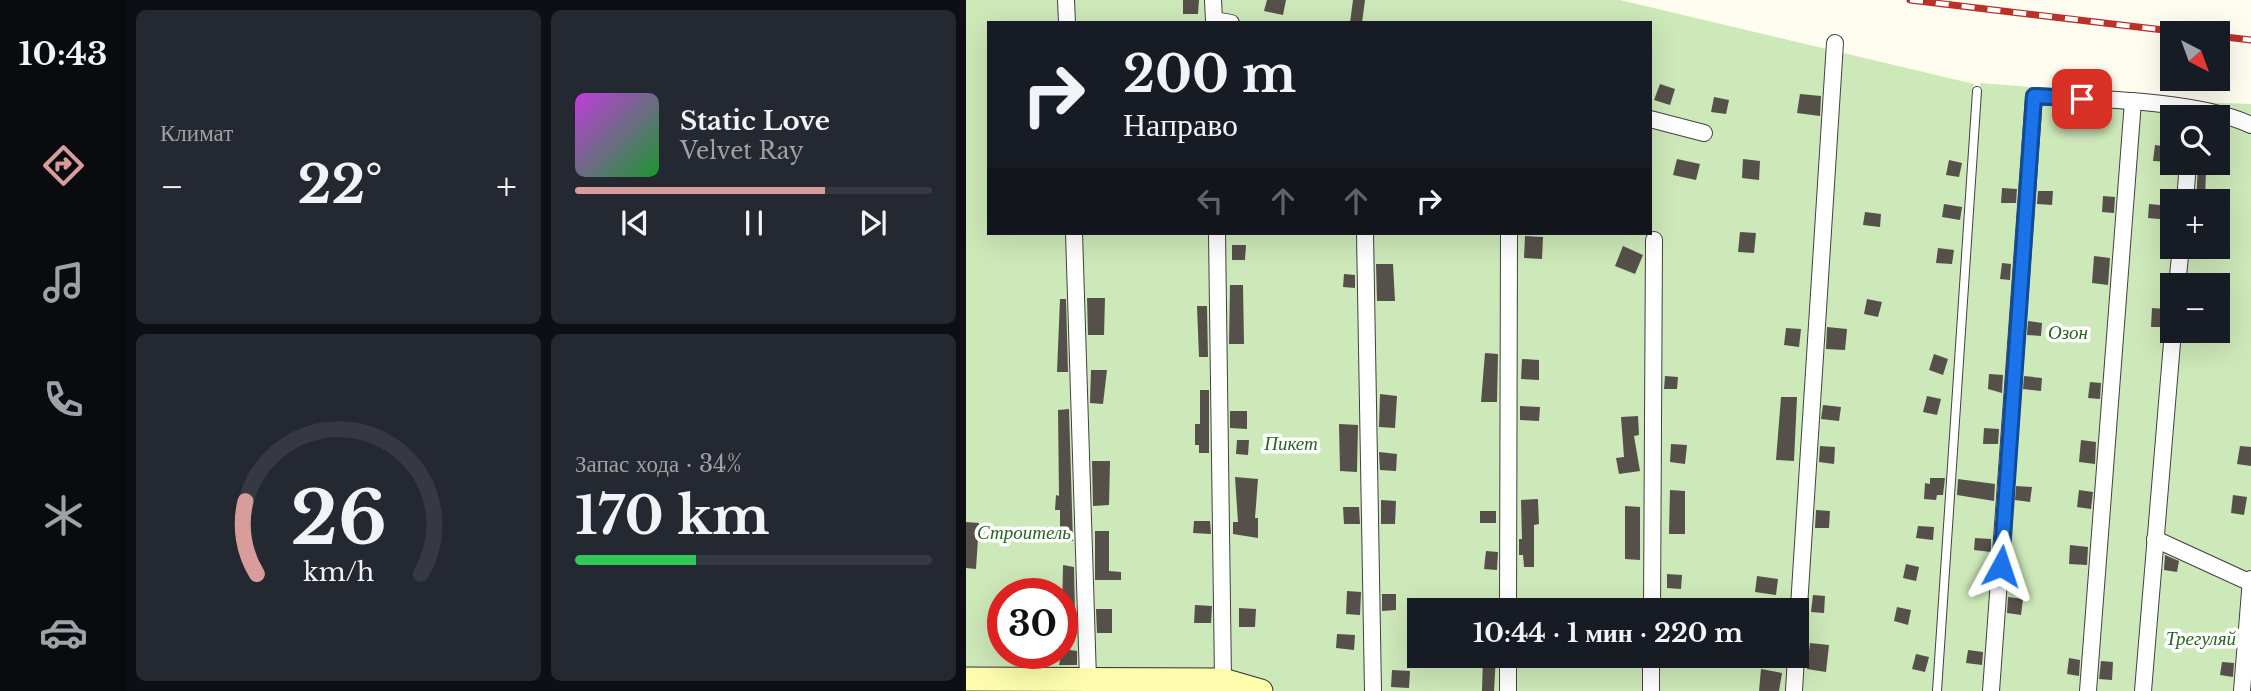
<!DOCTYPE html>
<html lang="ru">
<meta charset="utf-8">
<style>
:root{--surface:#171b24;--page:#242831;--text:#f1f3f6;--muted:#9ea1a6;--line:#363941;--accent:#d89c9a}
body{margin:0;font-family:"Libre Baskerville",serif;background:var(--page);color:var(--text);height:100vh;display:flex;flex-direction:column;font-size:26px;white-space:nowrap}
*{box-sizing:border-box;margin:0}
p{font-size:23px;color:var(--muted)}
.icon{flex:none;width:38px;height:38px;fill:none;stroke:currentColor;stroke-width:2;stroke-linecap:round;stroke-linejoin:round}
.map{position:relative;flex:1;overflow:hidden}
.drawer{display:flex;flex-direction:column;gap:10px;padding:10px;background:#0d0f14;width:840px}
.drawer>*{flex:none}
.banner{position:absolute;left:21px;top:21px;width:665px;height:214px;border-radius:0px;box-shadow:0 7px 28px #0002;background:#171b24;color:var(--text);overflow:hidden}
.needle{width:46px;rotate:139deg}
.controls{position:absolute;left:1194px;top:21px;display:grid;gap:14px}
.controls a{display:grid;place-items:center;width:70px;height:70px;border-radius:0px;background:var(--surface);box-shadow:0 7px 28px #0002;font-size:35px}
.speed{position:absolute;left:21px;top:578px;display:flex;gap:14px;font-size:35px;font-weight:700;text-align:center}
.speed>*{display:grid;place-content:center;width:91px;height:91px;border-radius:50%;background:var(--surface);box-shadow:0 7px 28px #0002;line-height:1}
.speed .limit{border:10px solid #d22;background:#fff;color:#111}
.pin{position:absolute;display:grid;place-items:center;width:60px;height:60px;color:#fff;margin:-30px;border-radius:14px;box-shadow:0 4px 10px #0006}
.me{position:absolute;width:77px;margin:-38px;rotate:5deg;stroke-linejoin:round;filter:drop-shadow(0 0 5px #0008)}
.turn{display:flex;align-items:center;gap:24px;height:147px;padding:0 21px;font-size:32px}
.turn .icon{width:91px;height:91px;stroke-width:2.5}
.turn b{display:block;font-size:49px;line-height:60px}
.lanes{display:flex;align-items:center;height:66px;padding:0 21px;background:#0003;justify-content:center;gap:35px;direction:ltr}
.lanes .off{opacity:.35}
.big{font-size:52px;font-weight:700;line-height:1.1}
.drawer .widget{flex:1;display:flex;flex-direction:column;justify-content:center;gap:10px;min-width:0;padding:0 24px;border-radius:10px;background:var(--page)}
.drawer .dial{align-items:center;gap:0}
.dial svg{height:182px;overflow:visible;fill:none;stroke:var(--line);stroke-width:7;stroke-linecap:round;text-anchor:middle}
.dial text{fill:var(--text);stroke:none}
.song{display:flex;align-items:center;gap:21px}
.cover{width:84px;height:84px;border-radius:10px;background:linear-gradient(135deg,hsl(290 70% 55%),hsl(130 70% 35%))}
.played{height:7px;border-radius:4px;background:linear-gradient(90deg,var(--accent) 70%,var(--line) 70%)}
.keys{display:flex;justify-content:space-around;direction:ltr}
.heat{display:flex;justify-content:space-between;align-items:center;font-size:38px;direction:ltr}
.charge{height:10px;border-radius:5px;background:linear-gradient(90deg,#34c759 34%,var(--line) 0)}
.drawer .tiles{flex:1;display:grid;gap:10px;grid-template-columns:repeat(2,1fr)}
.trip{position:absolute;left:441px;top:598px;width:402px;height:70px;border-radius:0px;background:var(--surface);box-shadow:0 7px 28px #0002;font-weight:700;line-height:70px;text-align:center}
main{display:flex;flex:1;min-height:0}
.tab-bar{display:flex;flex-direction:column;width:126px;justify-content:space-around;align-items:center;background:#090b0e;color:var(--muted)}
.tab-bar .icon{width:49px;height:49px}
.tab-bar .on{color:var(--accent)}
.tab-bar b{font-size:32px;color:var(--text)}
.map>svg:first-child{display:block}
.garden{fill:#cde8b9;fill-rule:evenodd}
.building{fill:#56504a}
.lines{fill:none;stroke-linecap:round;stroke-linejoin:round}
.lane-casing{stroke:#414141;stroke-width:10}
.street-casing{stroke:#414141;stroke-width:18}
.secondary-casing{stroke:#303030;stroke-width:25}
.lane{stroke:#fff;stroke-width:8}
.street{stroke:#fff;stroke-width:16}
.secondary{stroke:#fcfcac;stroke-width:23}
.rail-casing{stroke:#ba3129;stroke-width:7}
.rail{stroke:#fff;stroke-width:4.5;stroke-dasharray:13;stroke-linecap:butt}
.route-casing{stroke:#114b97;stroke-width:18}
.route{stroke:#1a73e8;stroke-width:12}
.labels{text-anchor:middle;stroke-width:7;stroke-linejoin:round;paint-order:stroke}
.park-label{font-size:19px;font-style:italic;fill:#276420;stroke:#fff}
</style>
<main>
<nav class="tab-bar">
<b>10:43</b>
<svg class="icon on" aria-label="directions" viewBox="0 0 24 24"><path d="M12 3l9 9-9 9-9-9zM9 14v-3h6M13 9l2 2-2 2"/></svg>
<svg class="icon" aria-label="music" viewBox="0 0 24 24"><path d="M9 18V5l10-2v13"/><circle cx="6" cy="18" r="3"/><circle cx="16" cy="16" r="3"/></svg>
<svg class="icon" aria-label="phone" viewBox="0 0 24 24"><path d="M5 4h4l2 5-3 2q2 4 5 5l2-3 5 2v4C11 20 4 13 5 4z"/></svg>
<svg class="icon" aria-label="climate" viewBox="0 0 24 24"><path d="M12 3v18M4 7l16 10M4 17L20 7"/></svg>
<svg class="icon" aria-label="car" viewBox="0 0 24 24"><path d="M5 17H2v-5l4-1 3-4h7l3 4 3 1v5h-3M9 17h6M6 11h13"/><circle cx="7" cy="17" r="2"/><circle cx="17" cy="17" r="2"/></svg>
</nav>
<section class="drawer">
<div class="tiles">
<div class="widget"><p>Климат</p>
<div class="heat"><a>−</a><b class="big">22°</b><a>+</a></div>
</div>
<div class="widget">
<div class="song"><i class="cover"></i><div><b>Static Love</b><p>Velvet Ray</p></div></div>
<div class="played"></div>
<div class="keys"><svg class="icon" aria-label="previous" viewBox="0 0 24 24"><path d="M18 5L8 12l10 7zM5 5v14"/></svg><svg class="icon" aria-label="pause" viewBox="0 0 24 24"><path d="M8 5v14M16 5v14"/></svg><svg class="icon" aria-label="next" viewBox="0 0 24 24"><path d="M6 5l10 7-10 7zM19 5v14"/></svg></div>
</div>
<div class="widget dial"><svg viewBox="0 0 100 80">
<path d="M14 69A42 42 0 1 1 86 69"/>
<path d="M14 69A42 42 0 0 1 9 37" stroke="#d89c9a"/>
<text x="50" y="56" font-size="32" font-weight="700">26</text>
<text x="50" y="72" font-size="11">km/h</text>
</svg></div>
<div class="widget"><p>Запас хода · 34%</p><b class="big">170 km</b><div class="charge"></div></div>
</div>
</section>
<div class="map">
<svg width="1285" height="691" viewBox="0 0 1285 691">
<rect width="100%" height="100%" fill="#fffdef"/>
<g class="garden">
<path d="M0,0h654l354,84 -40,607h-659l-25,-10 -163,4 1,6h-122zM23,23h661v210h-661zM37,593h59v60h-59zM453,611h378v45h-378z"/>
<path d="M1014,83l211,17 -1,17h-18v46h14l-3,38h-11v46h7l-7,38v45l-31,361h-202z"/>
<path d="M1229,102l56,2v587h-104l29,-360h41v-46h-37l3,-38h34v-46h-31l4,-38h27v-46h-24z"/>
</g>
<g class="building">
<path d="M217,0h16l-1,14h-15z"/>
<path d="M301,0h19l-3,15 -19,-4z"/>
<path d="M387,0h12l-3,23h-12z"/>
<path d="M694,84l15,5 -5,16 -16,-5z"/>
<path d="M834,94l21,2 -1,20 -23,-3z"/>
<path d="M748,97l15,3 -3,14 -15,-2z"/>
<path d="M1189,145l17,2v15l-19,-1z"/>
<path d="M711,159l23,5 -4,16 -23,-5z"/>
<path d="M777,159l17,2 -1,19 -17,-2z"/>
<path d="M983,160l13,3 -3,14 -13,-2z"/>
<path d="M1232,168h8l-1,33h-9z"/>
<path d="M1036,188l15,1 -1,14h-15z"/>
<path d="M1072,191h15l-1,14 -15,-1z"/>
<path d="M1137,196l12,1 -1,16 -12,-1z"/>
<path d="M978,204l18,3 -2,13 -18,-3z"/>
<path d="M1183,204l22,2 -1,14 -22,-2z"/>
<path d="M899,212l16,2 -1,13 -17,-2z"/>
<path d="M774,232l16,1 -2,20 -16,-1z"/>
<path d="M559,236l18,1 -1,22 -18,-1z"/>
<path d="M266,245h14l-1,15h-13z"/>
<path d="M657,246l20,9 -8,19 -20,-8z"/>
<path d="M972,248l16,2 -2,14 -16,-1z"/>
<path d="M1128,256l16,2 -2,27 -16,-2z"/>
<path d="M1036,263l9,1 -1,16 -10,-1z"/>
<path d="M410,264h17l2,37h-18z"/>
<path d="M378,274l11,1v13l-12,-1z"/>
<path d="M264,285h13l1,59h-15z"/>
<path d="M121,298h18l-1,37h-16z"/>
<path d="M94,299h6l2,73h-11z"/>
<path d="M901,299l15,3 -4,15 -14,-3z"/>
<path d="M231,306h10l1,51h-9z"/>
<path d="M1186,308l13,1 -2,18h-12z"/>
<path d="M1062,321l14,2 -1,13 -14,-1z"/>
<path d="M861,327l20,2 -2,21 -19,-1z"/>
<path d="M820,328l15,1 -2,18 -15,-2z"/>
<path d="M519,353l13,1 -1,48h-16z"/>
<path d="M968,354l14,5 -5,16 -14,-5z"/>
<path d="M556,359l17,1v20l-18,-1z"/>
<path d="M125,370h16l-4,34 -13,-1z"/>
<path d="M1023,374l14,1 -1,18 -14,-4z"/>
<path d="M699,376l13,1 -1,12h-13z"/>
<path d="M1058,376l18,2 -1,13 -18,-2z"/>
<path d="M1124,382l11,1 -1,16 -12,-1z"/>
<path d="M234,390h9v63h-10v-8h-4v-21h5z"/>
<path d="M414,394l17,2 -2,32 -16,-1z"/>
<path d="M961,396l14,3 -4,16 -14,-3z"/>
<path d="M815,397h16l-3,64 -18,-1z"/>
<path d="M857,405l18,2 -2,14 -18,-2z"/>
<path d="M554,406l20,1 -1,14 -19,-1z"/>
<path d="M103,409l4,132h-13v-31h-5l1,-15 3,1 -1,-86z"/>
<path d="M264,411h17v18l-17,-1z"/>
<path d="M672,416l1,19 -5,1 6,35 -21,3 -3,-16 8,-1 -3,-40z"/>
<path d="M373,424l19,1 -1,47 -17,-1z"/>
<path d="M1018,428l15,1 -1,15h-15z"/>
<path d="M271,440h12l-1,15 -12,-1z"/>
<path d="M1115,440l15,2 -1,22 -16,-2z"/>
<path d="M705,444l16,1 -2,19 -15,-2z"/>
<path d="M854,446l15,1 -1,17 -15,-2z"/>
<path d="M1274,446l11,1v19l-14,-2z"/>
<path d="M413,452l18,2 -1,17 -16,-1z"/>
<path d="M126,461h18l-1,44 -16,1z"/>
<path d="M269,477l23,2 -3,39h3v20l-25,-4v-12h5z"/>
<path d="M964,478h15l-2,17h-6l-1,5 -12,-1 1,-16 5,1z"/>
<path d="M992,479l37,5 -1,17 -37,-6z"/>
<path d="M1050,486l16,1 -2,15 -15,-2z"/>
<path d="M704,490l15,1v43h-16z"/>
<path d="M1113,490l14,2 -2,17 -14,-2z"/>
<path d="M1267,495l14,2 -3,18 -13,-2z"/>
<path d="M572,499l1,25 -5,1v42h-10l-1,-12h-4v-16h3l-1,-39z"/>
<path d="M415,500l15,1 -1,23h-14z"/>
<path d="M659,506l15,1v53l-15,-1z"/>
<path d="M377,507h16l1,17h-16z"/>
<path d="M850,510l14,1 -1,17h-14z"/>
<rect x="514" y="511" width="16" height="12"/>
<path d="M228,521h16l1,13 -18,-1z"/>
<path d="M0,522l13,1 -3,46 -10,-1z"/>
<path d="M952,526l16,1 -1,13 -17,-2z"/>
<path d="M129,531h14v40l12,1v8h-26z"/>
<path d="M1009,538l16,1v13l-17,-2z"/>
<path d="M1104,545l18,2 -1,18 -18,-1z"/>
<path d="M520,551l12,1 -1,18 -13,-1z"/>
<path d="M1199,555l14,6 -2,11 -13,-2z"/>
<path d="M940,564l13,3 -3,14 -13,-3z"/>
<path d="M97,565l11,2 1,47 -13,-1z"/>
<path d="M701,574l15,1 -1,14 -14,-1z"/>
<path d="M791,576l21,3 -2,16 -21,-3z"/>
<path d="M381,591l14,1 -1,23 -14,-1z"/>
<path d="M416,594h14v16l-14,1z"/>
<path d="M847,595l12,1 -1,17 -13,-1z"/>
<path d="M1042,597l15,2 -2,16 -14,-2z"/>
<path d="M229,605l17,1 -1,17h-17z"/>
<path d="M931,607l14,3 -3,15 -14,-4z"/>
<path d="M273,608l17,1 -1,18h-16z"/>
<path d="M130,609h16v24h-15z"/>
<path d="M371,634l18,1 -1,15 -18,-2z"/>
<path d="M844,643l19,2 -3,27 -19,-3z"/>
<path d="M96,649l15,2v14h-18z"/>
<path d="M1002,650l15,2 -1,13 -16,-2z"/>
<path d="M950,654l13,3 -4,15 -13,-3z"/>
<path d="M517,656h13l-2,35h-12z"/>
<path d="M1103,658l11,2 -1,16 -12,-2z"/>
<path d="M1135,661l12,1 -1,18 -13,-1z"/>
<path d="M1256,662l12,1 -1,14 -13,-2z"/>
<path d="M795,669l21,4 -3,18h-20z"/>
<path d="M426,670l18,1 -1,17 -18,-1z"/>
</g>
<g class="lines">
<defs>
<path id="lane" d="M971,691l40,-600"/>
<g id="street">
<path d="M100,0l1,23"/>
<path d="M247,0l1,20"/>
<path d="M248,23v-3l17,3"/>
<path d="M684,119l54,14"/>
<path d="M1219,201l3,-38"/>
<path d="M108,233l14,446"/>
<path d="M251,233l6,447"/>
<path d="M399,233l8,458"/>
<path d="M1211,285l4,-38"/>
<path d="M1189,539l96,44"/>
<path d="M542,611l1,-378"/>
<path d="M686,611l2,-371"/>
<path d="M831,638l38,-595"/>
<path d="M542,691v-35"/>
<path d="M685,691v-35"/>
<path d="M828,691l2,-35"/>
<path d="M1025,691l43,-595c61,3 163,4 217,29"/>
<path d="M1122,691l45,-590"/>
<path d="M1177,691l30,-360"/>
<path d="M1276,691l9,-112"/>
</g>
<path id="secondary" d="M0,679l257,1 38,11"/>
</defs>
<use href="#lane" class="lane-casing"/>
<use href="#street" class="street-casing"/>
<use href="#secondary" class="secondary-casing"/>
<use href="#lane" class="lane"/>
<use href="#street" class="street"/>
<use href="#secondary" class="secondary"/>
<defs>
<g id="rail">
<path d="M944,0l279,33"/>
<path d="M1251,36l34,4"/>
</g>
</defs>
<use href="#rail" class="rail-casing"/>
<use href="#rail" class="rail"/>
</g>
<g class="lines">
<defs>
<path id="route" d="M1035,566l33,-470 48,3"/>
</defs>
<use href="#route" class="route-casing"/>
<use href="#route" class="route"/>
</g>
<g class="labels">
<g class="park-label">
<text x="1102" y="339">Озон</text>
<text x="325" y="450">Пикет</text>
<text x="58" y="539">Строитель</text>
<text x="1235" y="645">Трегуляй</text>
</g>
</g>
</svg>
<div class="controls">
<a><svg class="needle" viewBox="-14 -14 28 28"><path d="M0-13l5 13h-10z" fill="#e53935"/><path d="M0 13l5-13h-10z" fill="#9ea1a6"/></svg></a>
<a><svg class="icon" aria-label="search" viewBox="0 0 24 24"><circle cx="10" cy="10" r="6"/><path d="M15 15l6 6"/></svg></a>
<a>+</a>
<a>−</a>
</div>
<div class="speed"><div class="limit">30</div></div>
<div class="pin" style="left:1116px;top:99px;background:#d93025"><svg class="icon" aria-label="arrive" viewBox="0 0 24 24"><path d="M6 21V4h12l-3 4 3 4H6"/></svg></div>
<svg class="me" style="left:1035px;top:566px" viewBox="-20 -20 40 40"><path d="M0-17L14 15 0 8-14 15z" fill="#1a73e8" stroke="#fff" stroke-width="4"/></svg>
<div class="trip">10:44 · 1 мин · 220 m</div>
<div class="banner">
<div class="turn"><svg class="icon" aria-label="right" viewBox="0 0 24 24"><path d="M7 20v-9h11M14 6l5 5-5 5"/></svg><div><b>200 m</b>Направо</div></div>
<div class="lanes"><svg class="icon off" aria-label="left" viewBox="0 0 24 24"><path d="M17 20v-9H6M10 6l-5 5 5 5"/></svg><svg class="icon off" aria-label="ahead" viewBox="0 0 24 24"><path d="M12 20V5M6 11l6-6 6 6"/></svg><svg class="icon off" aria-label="ahead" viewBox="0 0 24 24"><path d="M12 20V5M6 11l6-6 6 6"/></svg><svg class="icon" aria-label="right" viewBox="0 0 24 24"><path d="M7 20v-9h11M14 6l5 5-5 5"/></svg></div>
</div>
</div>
</main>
